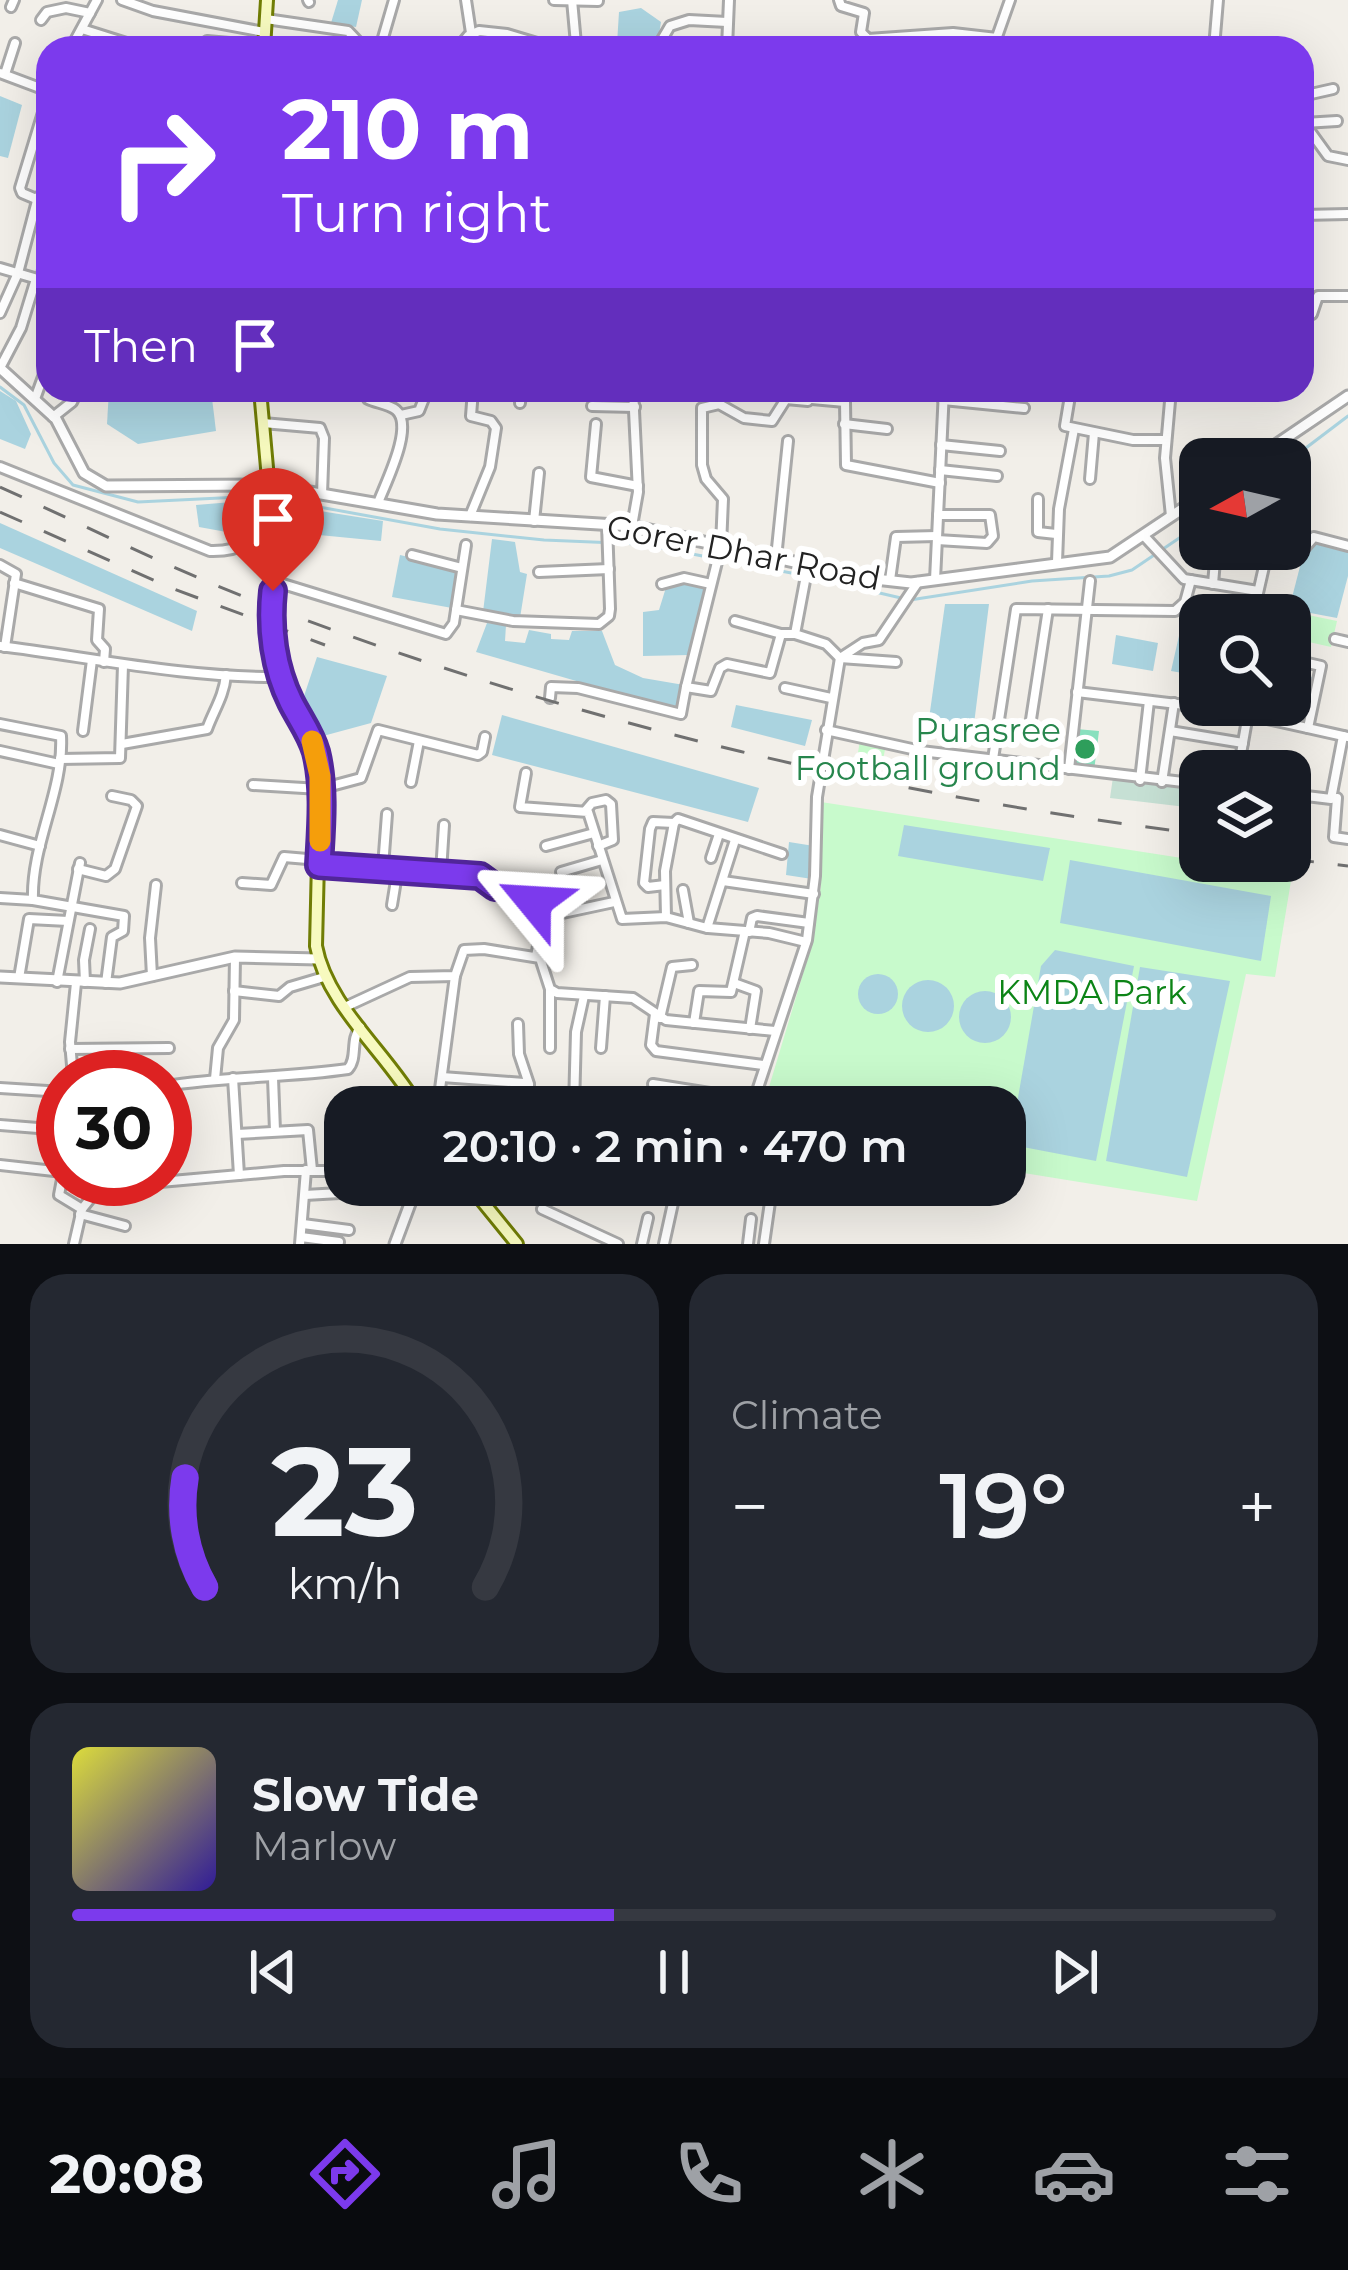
<!DOCTYPE html>
<meta charset="utf-8">
<style>
:root{--surface:#171b24;--page:#242831;--text:#f1f3f6;--muted:#9ea1a6;--line:#363941;--accent:#7c3aed}
body{margin:0;font-family:Montserrat,sans-serif;background:var(--page);color:var(--text);height:100vh;display:flex;flex-direction:column;font-size:45px;white-space:nowrap}
*{box-sizing:border-box;margin:0}
p{font-size:39px;color:var(--muted)}
.icon{flex:none;width:66px;height:66px;fill:none;stroke:currentColor;stroke-width:2;stroke-linecap:round;stroke-linejoin:round}
.map{position:relative;height:1244px;overflow:hidden}
.side{display:flex;flex-direction:column;gap:30px;padding:30px;background:#0d0f14;flex:1}
.side>*{flex:none}
.hud{position:absolute;left:36px;top:36px;width:1278px;height:366px;border-radius:36px;box-shadow:0 12px 48px #0002;background:#7c3aed;color:#fff;overflow:hidden}
.needle{width:78px;rotate:262deg}
.tools{position:absolute;left:1179px;top:438px;display:grid;gap:24px}
.tools a{display:grid;place-items:center;width:132px;height:132px;border-radius:24px;background:var(--surface);box-shadow:0 12px 48px #0002;font-size:60px}
.speed{position:absolute;left:36px;top:1050px;display:flex;gap:24px;font-size:60px;font-weight:700;text-align:center}
.speed>*{display:grid;place-content:center;width:156px;height:156px;border-radius:50%;background:var(--surface);box-shadow:0 12px 48px #0002;line-height:1}
.speed .limit{border:18px solid #d22;background:#fff;color:#111}
.pin{position:absolute;display:grid;place-items:center;width:102px;height:102px;color:#fff;margin:-123px -51px;border-radius:50% 50% 50% 0;rotate:-45deg;box-shadow:0 0 12px #0007}
.pin .icon{rotate:45deg}
.me{position:absolute;width:132px;margin:-66px;rotate:297deg;stroke-linejoin:round;filter:drop-shadow(0 0 9px #0008)}
.turn{display:flex;align-items:center;gap:42px;height:252px;padding:0 48px;font-size:54px}
.turn .icon{width:156px;height:156px;stroke-width:2.5}
.turn b{display:block;font-size:84px;line-height:102px}
.then{display:flex;align-items:center;height:114px;padding:0 48px;background:#0003;gap:24px;font-size:45px}
.big{font-size:90px;font-weight:600;line-height:1.1}
.side .card{flex:1;display:flex;flex-direction:column;justify-content:center;gap:18px;min-width:0;padding:0 42px;border-radius:36px;background:var(--page)}
.side .dial{align-items:center;gap:0}
.dial svg{height:312px;overflow:visible;fill:none;stroke:var(--line);stroke-width:7;stroke-linecap:round;text-anchor:middle}
.dial text{fill:var(--text);stroke:none}
.song{display:flex;align-items:center;gap:36px}
.cover{width:144px;height:144px;border-radius:18px;background:linear-gradient(135deg,hsl(60 70% 55%),hsl(250 70% 35%))}
.played{height:12px;border-radius:6px;background:linear-gradient(90deg,var(--accent) 45%,var(--line) 45%)}
.keys{display:flex;justify-content:space-around;direction:ltr}
.heat{display:flex;justify-content:space-between;align-items:center;font-size:66px;direction:ltr}
.side .tiles{flex:1;display:grid;gap:30px;grid-template-columns:1fr 1fr}
.card:last-child{grid-column:span 2}
.trip{position:absolute;left:324px;top:1086px;width:702px;height:120px;border-radius:36px;background:var(--surface);box-shadow:0 12px 48px #0002;font-weight:600;line-height:120px;text-align:center}
.dock{display:flex;height:192px;justify-content:space-around;align-items:center;background:#090b0e;color:var(--muted)}
.dock .icon{width:84px;height:84px}
.dock .selected{color:var(--accent)}
.dock b{font-size:54px;color:var(--text)}
.map>svg:first-child{display:block}
.wetland{fill:#c6e0d4}
.park{fill:#c8facc}
.pitch{fill:#88e0be}
.water{fill:#aad3df}
.lines{fill:none;stroke-linecap:round;stroke-linejoin:round}
.stream{stroke:#aad3df;stroke-width:3}
.minor-casing{stroke:#a9a9a9;stroke-width:14}
.tertiary-casing{stroke:#a9a9a9;stroke-width:15}
.secondary-casing{stroke:#707d05;stroke-width:16}
.minor{stroke:#fff;stroke-width:8}
.tertiary{stroke:#fff;stroke-width:9}
.secondary{stroke:#f7fabf;stroke-width:10}
.rail{stroke:#707070;stroke-width:3;stroke-dasharray:24 24;stroke-linecap:butt}
.route-casing{stroke:#51269a;stroke-width:30}
.route{stroke:#7c3aed;stroke-width:21}
.slow{stroke:#f59e0b;stroke-width:21}
.leisure-dot{fill:#2e9e5b;stroke:#fff;stroke-width:4.5}
.labels{text-anchor:middle;stroke-width:12;stroke-linejoin:round;paint-order:stroke}
.street-label{font-size:33px;fill:#222;stroke:#fff}
.leisure-label{font-size:33px;fill:#27864d;stroke:#fff;text-anchor:end}
.park-label{font-size:33px;fill:#0c8416;stroke:#fff}
</style>
<div class="map">
<svg width="1348" height="1244" viewBox="0 0 1348 1244">
<rect width="100%" height="100%" fill="#f2efe9"/>
<path class="wetland" d="M1113,777l76,8 -3,22 -76,-9z"/>
<g class="park">
<path d="M1284,610l53,11 -6,26 -31,-7 -5,17 -5,-1v-41h-7z"/>
<path d="M860,740l26,5 -5,24 -25,-4z"/>
<path d="M821,802l471,73 -17,102 -29,-3 -49,227 -192,-31v-63h-242l49,-163 9,-59z"/>
</g>
<path class="pitch" d="M1076,729l23,2 -5,40 -23,-4z"/>
<g class="water">
<path d="M338,0h24l-6,27 -25,-4z"/>
<path d="M641,8l20,14 -4,25 -40,-3 2,-32z"/>
<path d="M0,96l22,9 -14,53 -8,-2z"/>
<path d="M109,390h102l5,41 -78,13 -31,-20z"/>
<path d="M0,391l16,10 15,33 -6,15 -25,-10z"/>
<path d="M257,500v18l-14,17 -44,-8 -3,-22z"/>
<path d="M301,508l82,13 -2,20 -93,-9v-10l13,-3z"/>
<path d="M0,523l197,88 -5,20 -192,-83z"/>
<path d="M492,539l23,3 5,30 7,2 -7,44 -37,-6z"/>
<path d="M1312,540l36,8v28l-11,42 -48,-9 14,-54z"/>
<path d="M400,555l59,14 -7,39 -60,-11z"/>
<path d="M668,581l38,7 -17,67 -46,1v-44l16,-2z"/>
<path d="M945,604h44l-16,128 -45,-6z"/>
<path d="M487,623l19,2 -1,16 20,2 4,-13 22,4v5l18,1 3,-9h30l13,34 28,13 41,7 -4,26 -204,-59z"/>
<path d="M1181,627l19,3v46l-29,-5z"/>
<path d="M1116,635l42,8 -5,28 -41,-7z"/>
<path d="M317,657l70,19 -16,47 -48,13 -20,-37z"/>
<path d="M1290,673l27,5 -8,31 -24,-4h5z"/>
<path d="M736,705l76,15 -7,26 -74,-19z"/>
<path d="M502,715l257,73 -11,34 -256,-67z"/>
<path d="M904,825l146,23 -7,33 -145,-25z"/>
<path d="M789,842l25,4 -2,33 -26,-4z"/>
<path d="M1070,860l201,36 -10,65 -201,-38z"/>
<path d="M1055,950l79,16 -38,195 -73,-14 -11,-15 29,-166z"/>
<path d="M1140,967l90,14 -43,196 -81,-16z"/>
<circle cx="878" cy="994" r="20"/>
<circle cx="928" cy="1006" r="26"/>
<circle cx="985" cy="1017" r="26"/>
</g>
<g class="lines">
<g class="stream">
<path d="M0,387l24,18 30,58 19,22 65,17 121,-6 181,33 104,11 96,4 73,14"/>
<path d="M1290,460l58,-44"/>
<path d="M723,560l79,15"/>
<path d="M811,577l90,21"/>
<path d="M910,600l122,-19 77,-5 23,-6 68,-46"/>
</g>
<defs>
<g id="minor">
<path d="M122,0l31,11 111,21"/>
<path d="M308,0l1,2"/>
<path d="M466,0l5,33"/>
<path d="M554,0l44,1"/>
<path d="M572,0l4,44"/>
<path d="M839,0l2,6 23,7 -3,19 7,7 85,-6 44,5"/>
<path d="M11,7l3,-7"/>
<path d="M266,19l82,12 16,17"/>
<path d="M41,20l6,-8 19,-4 24,5"/>
<path d="M82,29l57,18"/>
<path d="M207,41l57,5"/>
<path d="M71,48l26,-48"/>
<path d="M380,48l14,-48"/>
<path d="M458,48l10,-12 11,-5 28,3 40,12 83,2"/>
<path d="M657,48l13,-22 19,-6 38,2"/>
<path d="M727,48l2,-48"/>
<path d="M993,48l17,-48"/>
<path d="M1214,48l4,-48"/>
<path d="M0,73l48,18"/>
<path d="M5,74l10,-31"/>
<path d="M48,96l-28,92 2,5 26,11"/>
<path d="M1302,96l31,-7"/>
<path d="M1302,120l26,36 20,4"/>
<path d="M1304,123l33,-2"/>
<path d="M1302,215l46,-1"/>
<path d="M0,268l48,14"/>
<path d="M41,280l7,-37"/>
<path d="M0,313l18,-40 20,-76"/>
<path d="M1302,314h10l6,-18h30"/>
<path d="M0,368l21,-40 15,-49"/>
<path d="M368,390v9c8,4 21,5 28,11 19,16 -11,74 -18,93"/>
<path d="M1071,390l-6,36 68,14h33"/>
<path d="M1171,390l-6,68 6,58"/>
<path d="M35,399l13,-36"/>
<path d="M812,399l33,3 1,63 94,18"/>
<path d="M943,400l81,8"/>
<path d="M520,403l1,-13"/>
<path d="M592,406l43,1"/>
<path d="M401,415l18,-4 6,-15"/>
<path d="M53,417l19,-15 6,-12"/>
<path d="M263,423l57,5 4,10 -2,56"/>
<path d="M596,424l-5,53 47,9"/>
<path d="M844,424l43,5"/>
<path d="M941,445l59,6"/>
<path d="M0,467l210,84c33,1 44,-11 60,-37"/>
<path d="M940,470l57,6"/>
<path d="M1090,479l4,-46"/>
<path d="M1038,499v33l18,2"/>
<path d="M470,516l20,-49 6,-39 -5,-7 -20,-5 2,-26"/>
<path d="M534,521l5,-48"/>
<path d="M632,526l6,-34 -5,-102"/>
<path d="M1145,537l39,42 74,12"/>
<path d="M937,540l50,3 6,-7 -3,-21h-52"/>
<path d="M1268,551l31,3 15,-17 34,9"/>
<path d="M412,555l50,13"/>
<path d="M776,558l12,-117"/>
<path d="M1057,562l2,-53 15,-80"/>
<path d="M0,565l16,9 -11,73"/>
<path d="M808,565l-13,69 31,10 14,14 56,4"/>
<path d="M539,572l70,-3"/>
<path d="M890,580l6,-43 41,-1"/>
<path d="M935,580l9,-190"/>
<path d="M273,581l173,53 8,-11 12,-78"/>
<path d="M14,583l85,26 -2,31 8,9 -1,13"/>
<path d="M662,584l22,-6 27,6"/>
<path d="M1213,584l3,-35"/>
<path d="M456,610l57,11 86,3 10,-8 1,-7 -3,-85"/>
<path d="M1253,615l15,-66"/>
<path d="M735,621l46,13"/>
<path d="M1335,639l13,3"/>
<path d="M0,646c94,12 187,32 282,31"/>
<path d="M1290,659l31,7 -13,62"/>
<path d="M686,687l35,-141 2,-47 -17,-20 -4,-14v-57l17,-4 25,14 28,3 14,-22 22,2 8,-11"/>
<path d="M785,688l46,10"/>
<path d="M1077,692l150,18 121,27"/>
<path d="M550,698l1,-11 27,1 103,26 5,-27 25,4 9,-23 7,-4 43,9 11,-39h14"/>
<path d="M0,724l61,12c3,55 -30,108 -28,164l91,16 -1,15 -11,6 -6,46"/>
<path d="M826,730l95,21 279,33"/>
<path d="M83,731l9,-71"/>
<path d="M1170,731l73,12"/>
<path d="M1028,739l20,-130"/>
<path d="M122,744l85,-15c7,-19 17,-33 19,-54"/>
<path d="M0,751l59,13"/>
<path d="M60,759l60,-1 3,-93"/>
<path d="M993,759l23,-150 159,2 10,-9 6,-22"/>
<path d="M1069,769l21,-188"/>
<path d="M1238,771l10,-57"/>
<path d="M526,773l-6,34 68,5 34,107 44,-2 41,11 28,-88"/>
<path d="M1140,780l9,-79"/>
<path d="M411,782l8,-41"/>
<path d="M1162,782l12,-79"/>
<path d="M253,785l67,4 41,-11 17,-48 100,25 4,-3 3,-15"/>
<path d="M1290,794l41,5 12,-63"/>
<path d="M1337,798l-3,39 14,2"/>
<path d="M586,810l6,-7 14,-3 5,4 2,36 -15,6"/>
<path d="M0,835l40,11"/>
<path d="M546,846l48,-13"/>
<path d="M711,858l8,-24"/>
<path d="M319,865l79,3 88,9 9,10c22,1 42,9 47,33"/>
<path d="M383,867l4,-53"/>
<path d="M78,869l28,7 9,-7 22,-63 -6,-6 -19,-4"/>
<path d="M441,872l3,-47"/>
<path d="M561,872l41,-12"/>
<path d="M723,881l91,13"/>
<path d="M242,883l29,2 13,-28 35,3"/>
<path d="M665,885l-17,2 -4,-4 6,-54 3,-7 21,1"/>
<path d="M683,890l6,33"/>
<path d="M0,898l33,2"/>
<path d="M392,905l6,-37"/>
<path d="M666,917l-1,-46 9,-48 4,-4 104,35"/>
<path d="M708,928l61,5 37,9"/>
<path d="M749,932l3,-14 5,-2 52,7"/>
<path d="M536,956l8,-39 70,-15"/>
<path d="M152,976l-2,-38 6,-53"/>
<path d="M19,978l10,-59 39,2"/>
<path d="M57,982l23,-119"/>
<path d="M85,982l-1,-22 6,-31"/>
<path d="M734,983l22,8 -6,38"/>
<path d="M234,991l45,5 11,-9 34,-10"/>
<path d="M345,1007l65,-30 45,-1 9,-26 20,-1 56,9 10,31 7,4 76,5 33,22 109,11"/>
<path d="M655,1014l-4,31 5,6 107,14"/>
<path d="M660,1018l12,-51 20,-2"/>
<path d="M694,1023l5,-32 32,1 14,-61"/>
<path d="M518,1024l1,30 10,30"/>
<path d="M550,1048v-57"/>
<path d="M601,1048l4,-52"/>
<path d="M70,1049l99,-1"/>
<path d="M73,1077l-3,-35 6,-59"/>
<path d="M442,1077l82,6 5,2 1,22"/>
<path d="M233,1078l6,97"/>
<path d="M273,1078l2,53"/>
<path d="M215,1079l3,-31 16,-28 1,-63"/>
<path d="M653,1084l63,10 9,13"/>
<path d="M165,1086c61,-10 122,-8 183,-17 10,-11 2,-28 12,-42"/>
<path d="M0,1088l63,4"/>
<path d="M425,1107l11,-7 4,-11 15,-113"/>
<path d="M574,1107l2,-75 8,-36"/>
<path d="M738,1107l18,-13 51,-154 8,-64 2,-79 23,-139 23,-15 16,-3 39,-58"/>
<path d="M0,1125l63,5"/>
<path d="M237,1134l71,-4 4,40"/>
<path d="M0,1165l63,7"/>
<path d="M63,1174l-4,21 23,14"/>
<path d="M136,1179l13,4 135,-12h61"/>
<path d="M598,1185l76,15"/>
<path d="M497,1190l1,-5"/>
<path d="M750,1192l48,6"/>
<path d="M305,1195l35,-2"/>
<path d="M542,1209l76,35"/>
<path d="M80,1214l45,12"/>
<path d="M303,1224l46,6"/>
<path d="M301,1237l38,5"/>
<path d="M74,1244l8,-35 24,-30"/>
<path d="M300,1244l6,-74"/>
<path d="M642,1244l6,-26"/>
<path d="M664,1244l13,-59"/>
<path d="M748,1244l3,-25"/>
<path d="M764,1244l7,-49"/>
</g>
<g id="tertiary">
<path d="M0,368l56,51 28,54 22,13 163,-1 168,29 195,12 234,52 45,5 199,-26 90,-60"/>
<path d="M1255,459l93,-63"/>
<path d="M0,977l120,6 115,-26 83,2"/>
<path d="M395,1244l22,-59"/>
</g>
<g id="secondary">
<path d="M264,48l3,-48"/>
<path d="M260,390l11,122 1,122 16,63 27,50 5,29 -4,170c11,60 72,108 102,161"/>
<path d="M469,1185l48,59"/>
</g>
</defs>
<use href="#minor" class="minor-casing"/>
<use href="#tertiary" class="tertiary-casing"/>
<use href="#secondary" class="secondary-casing"/>
<use href="#minor" class="minor"/>
<use href="#tertiary" class="tertiary"/>
<use href="#secondary" class="secondary"/>
<g class="rail">
<path d="M0,487c88,40 175,84 266,118 303,116 613,189 934,229"/>
<path d="M0,512l171,76 154,57"/>
<path d="M1290,859l58,7"/>
</g>
</g>
<g class="lines">
<defs>
<path id="route" d="M273,591c-4,37 1,77 18,111 8,16 20,32 25,50 9,36 5,77 3,113l161,11 15,11 23,1 16,14"/>
</defs>
<use href="#route" class="route-casing"/>
<use href="#route" class="route"/>
<path class="slow" d="M312,741l8,35v65"/>
</g>
<circle class="leisure-dot" cx="1085" cy="749" r="12"/>
<g class="labels">
<g class="street-label">
<text transform="translate(744 552) rotate(11)" y="12">Gorer Dhar Road</text>
</g>
<g class="leisure-label">
<text x="1061" y="742">Purasree<tspan x="1061" dy="38">Football ground</tspan></text>
</g>
<g class="park-label">
<text x="1092" y="1004">KMDA Park</text>
</g>
</g>
</svg>
<div class="tools">
<a><svg class="needle" viewBox="-14 -14 28 28"><path d="M0-13l5 13h-10z" fill="#e53935"/><path d="M0 13l5-13h-10z" fill="#9ea1a6"/></svg></a>
<a><svg class="icon" aria-label="search" viewBox="0 0 24 24"><circle cx="10" cy="10" r="6"/><path d="M15 15l6 6"/></svg></a>
<a><svg class="icon" aria-label="layers" viewBox="0 0 24 24"><path d="M12 4l9 5-9 5-9-5zM3 14l9 5 9-5"/></svg></a>
</div>
<div class="speed"><div class="limit">30</div></div>
<div class="pin" style="left:273px;top:591px;background:#d93025"><svg class="icon" aria-label="arrive" viewBox="0 0 24 24"><path d="M6 21V4h12l-3 4 3 4H6"/></svg></div>
<svg class="me" style="left:534px;top:902px" viewBox="-20 -20 40 40"><path d="M0-17L14 15 0 8-14 15z" fill="#7c3aed" stroke="#fff" stroke-width="4"/></svg>
<div class="trip">20:10 · 2 min · 470 m</div>
<div class="hud">
<div class="turn"><svg class="icon" aria-label="right" viewBox="0 0 24 24"><path d="M7 20v-9h11M14 6l5 5-5 5"/></svg><div><b>210 m</b>Turn right</div></div>
<div class="then">Then<svg class="icon" aria-label="arrive" viewBox="0 0 24 24"><path d="M6 21V4h12l-3 4 3 4H6"/></svg></div>
</div>
</div>
<section class="side">
<div class="tiles">
<div class="card dial"><svg viewBox="0 0 100 80">
<path d="M14 69A42 42 0 1 1 86 69"/>
<path d="M14 69A42 42 0 0 1 9 41" stroke="#7c3aed"/>
<text x="50" y="56" font-size="32" font-weight="700">23</text>
<text x="50" y="72" font-size="11">km/h</text>
</svg></div>
<div class="card"><p>Climate</p>
<div class="heat"><a>−</a><b class="big">19°</b><a>+</a></div>
</div>
<div class="card">
<div class="song"><i class="cover"></i><div><b>Slow Tide</b><p>Marlow</p></div></div>
<div class="played"></div>
<div class="keys"><svg class="icon" aria-label="previous" viewBox="0 0 24 24"><path d="M18 5L8 12l10 7zM5 5v14"/></svg><svg class="icon" aria-label="pause" viewBox="0 0 24 24"><path d="M8 5v14M16 5v14"/></svg><svg class="icon" aria-label="next" viewBox="0 0 24 24"><path d="M6 5l10 7-10 7zM19 5v14"/></svg></div>
</div>
</div>
</section>
<nav class="dock">
<b>20:08</b>
<svg class="icon selected" aria-label="directions" viewBox="0 0 24 24"><path d="M12 3l9 9-9 9-9-9zM9 14v-3h6M13 9l2 2-2 2"/></svg>
<svg class="icon" aria-label="music" viewBox="0 0 24 24"><path d="M9 18V5l10-2v13"/><circle cx="6" cy="18" r="3"/><circle cx="16" cy="16" r="3"/></svg>
<svg class="icon" aria-label="phone" viewBox="0 0 24 24"><path d="M5 4h4l2 5-3 2q2 4 5 5l2-3 5 2v4C11 20 4 13 5 4z"/></svg>
<svg class="icon" aria-label="climate" viewBox="0 0 24 24"><path d="M12 3v18M4 7l16 10M4 17L20 7"/></svg>
<svg class="icon" aria-label="car" viewBox="0 0 24 24"><path d="M5 17H2v-5l4-1 3-4h7l3 4 3 1v5h-3M9 17h6M6 11h13"/><circle cx="7" cy="17" r="2"/><circle cx="17" cy="17" r="2"/></svg>
<svg class="icon" aria-label="filters" viewBox="0 0 24 24"><path d="M4 7h16M4 17h16"/><circle cx="9" cy="7" r="2"/><circle cx="15" cy="17" r="2"/></svg>
</nav>
